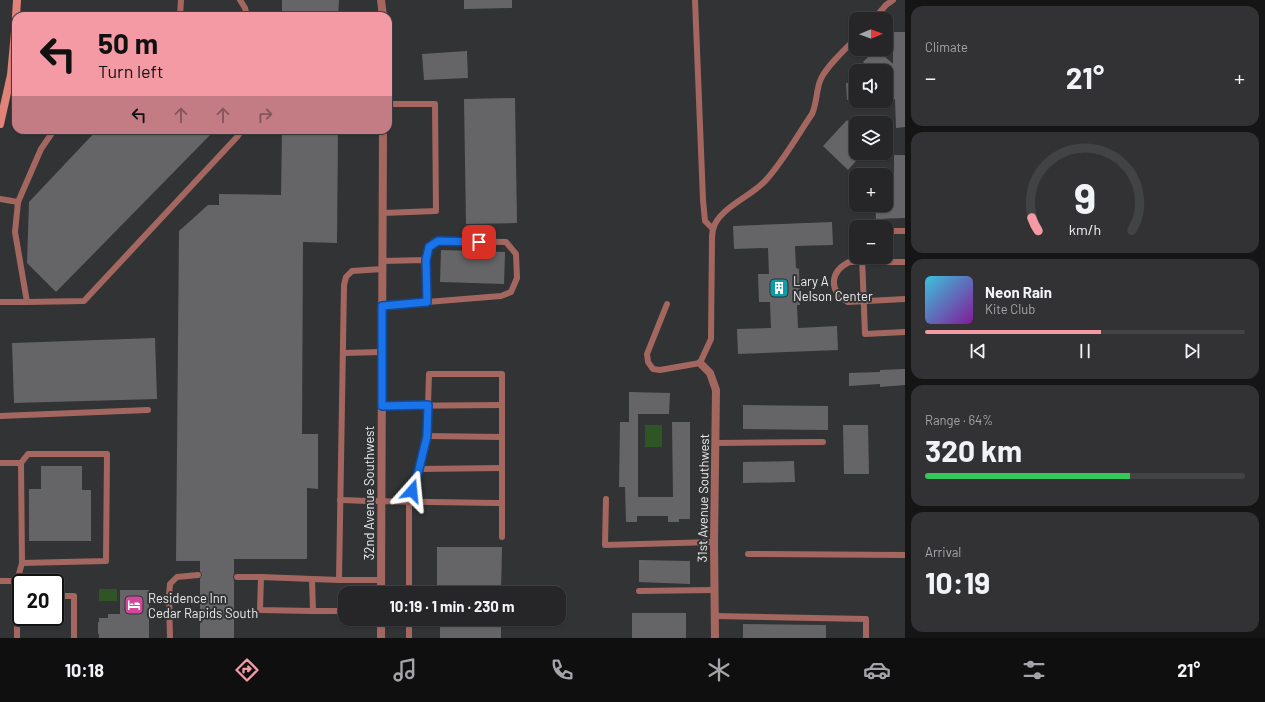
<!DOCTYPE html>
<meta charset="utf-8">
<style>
:root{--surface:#262628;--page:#323234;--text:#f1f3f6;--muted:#a4a5a8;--line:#424345;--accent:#f49aa5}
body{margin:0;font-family:Barlow,sans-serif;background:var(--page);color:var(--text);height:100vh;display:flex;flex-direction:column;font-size:15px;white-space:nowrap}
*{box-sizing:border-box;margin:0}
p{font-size:13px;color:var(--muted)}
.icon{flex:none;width:22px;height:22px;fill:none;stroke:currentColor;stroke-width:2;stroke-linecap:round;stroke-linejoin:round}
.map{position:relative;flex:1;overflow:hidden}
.side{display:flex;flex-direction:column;gap:6px;padding:6px;background:#151516;width:360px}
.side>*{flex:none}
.top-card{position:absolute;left:12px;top:12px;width:380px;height:122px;border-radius:12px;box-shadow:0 1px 3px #0004,0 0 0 1px var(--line);background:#f49aa5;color:#111;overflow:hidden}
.needle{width:26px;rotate:89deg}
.buttons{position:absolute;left:849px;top:12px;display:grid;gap:8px}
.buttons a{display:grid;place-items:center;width:44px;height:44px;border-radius:8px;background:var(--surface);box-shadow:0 1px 3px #0004,0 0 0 1px var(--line);font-size:20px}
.speed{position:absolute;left:12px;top:574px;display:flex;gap:8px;font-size:20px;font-weight:700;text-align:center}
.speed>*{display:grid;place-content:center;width:52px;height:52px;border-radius:50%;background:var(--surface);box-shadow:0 1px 3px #0004,0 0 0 1px var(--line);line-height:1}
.speed .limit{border:2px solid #111;border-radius:6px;background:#fff;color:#111}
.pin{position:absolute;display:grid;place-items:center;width:34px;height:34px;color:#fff;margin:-17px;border-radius:8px;box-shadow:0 2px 6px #0006}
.me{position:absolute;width:44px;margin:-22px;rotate:18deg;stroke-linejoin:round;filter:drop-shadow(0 0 3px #0008)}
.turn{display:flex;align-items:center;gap:14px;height:84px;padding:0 20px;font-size:18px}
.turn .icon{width:52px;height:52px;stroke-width:2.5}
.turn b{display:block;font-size:28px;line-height:34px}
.lanes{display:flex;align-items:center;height:38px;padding:0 20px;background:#0003;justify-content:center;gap:20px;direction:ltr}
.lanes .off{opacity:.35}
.big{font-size:30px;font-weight:700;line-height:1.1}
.side .tile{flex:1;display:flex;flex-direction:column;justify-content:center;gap:6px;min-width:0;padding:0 14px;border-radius:12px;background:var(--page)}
.side .dial{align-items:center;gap:0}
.dial svg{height:104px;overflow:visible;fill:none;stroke:var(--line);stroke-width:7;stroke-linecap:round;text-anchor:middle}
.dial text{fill:var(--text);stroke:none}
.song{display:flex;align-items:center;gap:12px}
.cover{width:48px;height:48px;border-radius:6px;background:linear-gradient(135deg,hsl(190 70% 55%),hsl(290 70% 35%))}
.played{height:4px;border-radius:2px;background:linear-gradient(90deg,var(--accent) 55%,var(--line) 55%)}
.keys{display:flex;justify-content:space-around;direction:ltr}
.heat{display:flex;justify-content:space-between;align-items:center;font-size:22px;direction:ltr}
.charge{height:6px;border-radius:3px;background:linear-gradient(90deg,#34c759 64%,var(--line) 0)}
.trip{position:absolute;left:338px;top:586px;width:228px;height:40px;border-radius:12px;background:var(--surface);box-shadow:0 1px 3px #0004,0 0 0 1px var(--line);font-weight:700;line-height:40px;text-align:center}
.tab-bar{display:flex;height:64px;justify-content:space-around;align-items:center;background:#0f0f10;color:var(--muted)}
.tab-bar .icon{width:28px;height:28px}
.tab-bar .current{color:var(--accent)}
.tab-bar b{font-size:18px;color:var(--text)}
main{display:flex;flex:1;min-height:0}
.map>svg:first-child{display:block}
.green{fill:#2f5425}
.building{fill:#656568}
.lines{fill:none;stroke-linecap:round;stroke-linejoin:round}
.lane{stroke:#a36760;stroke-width:6}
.street{stroke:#a36760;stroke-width:8}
.secondary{stroke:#e18378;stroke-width:8}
.route-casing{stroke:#114b97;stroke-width:10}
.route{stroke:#1a73e8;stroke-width:7}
.labels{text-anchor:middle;stroke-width:4;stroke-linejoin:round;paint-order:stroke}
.poi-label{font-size:13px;fill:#ececee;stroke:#323335;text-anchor:start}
.street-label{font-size:13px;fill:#ececee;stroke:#323335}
</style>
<main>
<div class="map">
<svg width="905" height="638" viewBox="0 0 905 638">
<rect width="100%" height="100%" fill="#323335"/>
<g class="green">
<rect x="645" y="425" width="17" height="22"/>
<rect x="99" y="589" width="18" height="12"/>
</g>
<g class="building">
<path d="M282,0h57l-1,16h-56z"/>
<path d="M464,0h48v8l-48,1z"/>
<path d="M894,32h11v95l-9,1 -1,-29 -9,1v-29h-21l4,-4 -6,-5 11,-11 5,5 2,-3 12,11v-24h1z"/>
<path d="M467,51l1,27 -44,2 -2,-26z"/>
<path d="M846,83h10v16l-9,1z"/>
<path d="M515,98l2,125 -51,1 -2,-125z"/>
<path d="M847,120l9,9v24h7l-15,17 -25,-24z"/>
<path d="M97,130h118l-159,162 -29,-29 2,-61z"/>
<path d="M282,130h56l-1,113 -34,-1 -1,192h16v55l-11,-1v71h-73v14l-1,4 1,4v57h-34v-59l2,-4 -2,-4v-10h-24l3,-330 29,-26h11v-11l62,1z"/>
<path d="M894,155h11v63l-29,1 -1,-14h11v-34l8,7z"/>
<path d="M832,222l1,23 -38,1 1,22 3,1 1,36h-3l1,23 39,-2 1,24 -100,4 -1,-25 34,-1 -1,-26h-11l-1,-28h11l-1,-26 -34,1 -1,-23z"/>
<path d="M441,250l64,2 -1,32 -64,-2z"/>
<path d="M155,338l2,61 -143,4 -2,-60z"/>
<path d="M905,369v16l-25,2v-3l-31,2v-13l31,-1v-2z"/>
<path d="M629,392l41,1 -1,21h-31v83h35l-1,-75h18v97h-11v3h-11v-6h-31v6h-11l-1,-35h-6l1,-65h9z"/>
<path d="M743,405l85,1v24l-85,-1z"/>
<path d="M843,425h25l1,49h-25z"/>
<path d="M794,461l1,21 -52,1v-21z"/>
<path d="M41,466h41v24h9v51h-62v-52h12z"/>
<path d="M437,547h65l-1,46h-64z"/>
<path d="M639,560l51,1v23l-51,-2z"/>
<path d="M120,590h29v48h-50v-4h-1v-12h1v-4h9v-4h12z"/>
<rect x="632" y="613" width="54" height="25"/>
<rect x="440" y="619" width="61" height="19"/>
<path d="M743,624l83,1v13h-83z"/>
</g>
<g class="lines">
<g class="lane">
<path d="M240,0l5,8 2,8"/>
<path d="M695,0l8,200 2,21 8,8"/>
<path d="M180,16l1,-16"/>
<path d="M874,19l12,-14 7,-5"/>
<path d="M0,199l18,3"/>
<path d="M383,213l53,-2 -1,-107h-47"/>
<path d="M886,231h19"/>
<path d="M862,257l3,77 40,-2"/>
<path d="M426,260l3,-13 9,-6 68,1 10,12 1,24 -6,14 -10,4 -74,6"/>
<path d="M905,262h-56c-20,10 -20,30 -1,40l57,-3"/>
<path d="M0,302h27l-12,-70 3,-30 23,-53 13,-19"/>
<path d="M27,302l57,-1 153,-164 5,-7"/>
<path d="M667,304l-20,50 1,8 5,7 7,1 40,-7 11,-24 1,-101c0,-5 1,-10 3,-14 9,-18 38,-29 51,-44 18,-20 31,-44 46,-66 5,-11 4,-22 8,-33 5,-14 26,-32 36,-43"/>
<path d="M382,306l45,-4 -1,-42 -44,1"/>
<path d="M343,353l39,-1"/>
<path d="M382,406l120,-1"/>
<path d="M0,416l148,-6"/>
<path d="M427,436l75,1"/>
<path d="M716,443l107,-1"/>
<path d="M0,463h21"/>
<path d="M419,469l83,-1"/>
<path d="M606,499l-1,46 109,-3"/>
<path d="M340,500c54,2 108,2 162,3v-129h-73l-2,62 -8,33 -10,32v92"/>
<path d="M502,537v-34"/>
<path d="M748,554l157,1"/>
<path d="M237,577h24"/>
<path d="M312,579l1,32 -53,-1 1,-33 78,3"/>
<path d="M381,580h-42l5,-295 2,-8 6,-6 30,-2"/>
<path d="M0,581h17"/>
<path d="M639,591l75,-1"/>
<path d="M55,596h19v42"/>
<path d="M313,611h30"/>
<path d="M715,616l151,3v19"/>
<path d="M381,623h28v-4"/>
<path d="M409,623v15"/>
<path d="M17,638v-57l5,-18 84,-2 1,-107h-79l-7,9 1,100"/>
<path d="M170,638l-1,-42 1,-12 7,-7 21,-2"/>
</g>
<g class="street">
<path d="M381,0l2,16"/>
<path d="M700,363l10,10 6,17 -2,152 1,96"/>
<path d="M381,593l2,-463"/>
<path d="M381,638v-19"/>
</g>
<g class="secondary">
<path d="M16,16l1,-16"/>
<path d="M0,124l11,-49 5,-54"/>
</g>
</g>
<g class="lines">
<defs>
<path id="route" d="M412,491l7,-22 8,-33 1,-31 -46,1v-100l45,-4 -1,-42 3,-13 9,-6 41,1"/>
</defs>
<use href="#route" class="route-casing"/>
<use href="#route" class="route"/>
</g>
<defs>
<symbol id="building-square" viewBox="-11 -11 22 22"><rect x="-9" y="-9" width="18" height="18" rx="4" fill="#0f9aa8" stroke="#323335"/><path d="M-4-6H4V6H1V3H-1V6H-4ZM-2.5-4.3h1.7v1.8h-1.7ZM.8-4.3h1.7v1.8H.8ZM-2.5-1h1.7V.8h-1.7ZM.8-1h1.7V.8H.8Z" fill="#fff"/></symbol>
<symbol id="hotel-square" viewBox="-11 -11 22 22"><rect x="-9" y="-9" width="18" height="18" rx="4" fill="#d1479c" stroke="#323335"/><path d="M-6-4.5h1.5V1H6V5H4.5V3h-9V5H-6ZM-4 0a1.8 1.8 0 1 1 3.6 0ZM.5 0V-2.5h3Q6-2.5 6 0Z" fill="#fff"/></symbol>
</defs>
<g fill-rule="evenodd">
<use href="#building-square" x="768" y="277" width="22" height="22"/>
<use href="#hotel-square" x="123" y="594" width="22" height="22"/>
</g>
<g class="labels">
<g class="poi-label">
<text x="793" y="286">Lary A<tspan x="793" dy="15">Nelson Center</tspan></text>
<text x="148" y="603">Residence Inn<tspan x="148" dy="15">Cedar Rapids South</tspan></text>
</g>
<g class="street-label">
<text transform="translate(369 493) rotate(-90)" y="5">32nd Avenue Southwest</text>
<text transform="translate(703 498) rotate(-89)" y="5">31st Avenue Southwest</text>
</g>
</g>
</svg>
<div class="buttons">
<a><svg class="needle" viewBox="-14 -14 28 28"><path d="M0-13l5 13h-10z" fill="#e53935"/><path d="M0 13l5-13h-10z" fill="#a4a5a8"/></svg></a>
<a><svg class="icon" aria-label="sound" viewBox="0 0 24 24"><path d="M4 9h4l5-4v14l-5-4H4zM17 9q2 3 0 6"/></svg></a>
<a><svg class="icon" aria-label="layers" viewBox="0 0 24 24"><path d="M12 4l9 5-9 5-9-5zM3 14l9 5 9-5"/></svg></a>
<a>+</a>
<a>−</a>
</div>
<div class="speed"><div class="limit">20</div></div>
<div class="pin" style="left:479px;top:242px;background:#d93025"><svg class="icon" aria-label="arrive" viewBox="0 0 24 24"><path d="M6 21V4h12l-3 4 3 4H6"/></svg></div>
<svg class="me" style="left:412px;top:491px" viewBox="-20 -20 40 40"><path d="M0-17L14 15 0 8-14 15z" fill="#1a73e8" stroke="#fff" stroke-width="4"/></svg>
<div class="trip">10:19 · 1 min · 230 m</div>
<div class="top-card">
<div class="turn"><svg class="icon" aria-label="left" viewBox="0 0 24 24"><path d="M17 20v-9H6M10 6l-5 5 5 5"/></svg><div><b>50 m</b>Turn left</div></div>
<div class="lanes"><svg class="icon" aria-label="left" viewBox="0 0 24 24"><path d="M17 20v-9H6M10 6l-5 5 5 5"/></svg><svg class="icon off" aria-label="ahead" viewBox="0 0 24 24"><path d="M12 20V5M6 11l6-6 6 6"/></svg><svg class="icon off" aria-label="ahead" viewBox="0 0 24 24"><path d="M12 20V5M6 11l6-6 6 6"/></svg><svg class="icon off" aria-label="right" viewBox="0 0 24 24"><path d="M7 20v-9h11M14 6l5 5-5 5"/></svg></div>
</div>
</div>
<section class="side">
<div class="tile"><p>Climate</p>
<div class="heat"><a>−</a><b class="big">21°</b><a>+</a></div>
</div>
<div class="tile dial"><svg viewBox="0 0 100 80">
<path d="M14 69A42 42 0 1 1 86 69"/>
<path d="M14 69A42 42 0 0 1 9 59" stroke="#f49aa5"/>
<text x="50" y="56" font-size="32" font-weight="700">9</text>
<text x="50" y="72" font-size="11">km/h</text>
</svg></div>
<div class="tile">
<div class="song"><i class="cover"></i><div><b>Neon Rain</b><p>Kite Club</p></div></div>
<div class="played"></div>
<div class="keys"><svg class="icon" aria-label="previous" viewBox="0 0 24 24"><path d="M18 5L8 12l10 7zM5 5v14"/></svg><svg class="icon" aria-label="pause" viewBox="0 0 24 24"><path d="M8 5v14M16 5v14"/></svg><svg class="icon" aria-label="next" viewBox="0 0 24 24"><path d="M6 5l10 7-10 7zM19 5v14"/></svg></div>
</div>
<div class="tile"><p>Range · 64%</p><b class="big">320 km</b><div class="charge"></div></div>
<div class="tile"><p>Arrival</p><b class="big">10:19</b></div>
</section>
</main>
<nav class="tab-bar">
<b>10:18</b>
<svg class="icon current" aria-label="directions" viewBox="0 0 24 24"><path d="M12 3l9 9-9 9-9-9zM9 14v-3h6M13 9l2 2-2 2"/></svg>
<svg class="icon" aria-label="music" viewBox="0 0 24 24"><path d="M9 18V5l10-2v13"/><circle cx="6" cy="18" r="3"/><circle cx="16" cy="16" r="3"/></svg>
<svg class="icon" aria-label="phone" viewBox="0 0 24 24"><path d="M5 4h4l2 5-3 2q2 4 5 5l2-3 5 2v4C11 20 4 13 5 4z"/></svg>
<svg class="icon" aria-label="climate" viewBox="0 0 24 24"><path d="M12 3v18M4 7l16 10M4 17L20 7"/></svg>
<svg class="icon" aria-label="car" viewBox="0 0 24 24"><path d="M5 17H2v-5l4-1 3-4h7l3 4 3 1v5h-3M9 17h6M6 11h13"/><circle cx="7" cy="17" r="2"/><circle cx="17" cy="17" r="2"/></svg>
<svg class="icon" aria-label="filters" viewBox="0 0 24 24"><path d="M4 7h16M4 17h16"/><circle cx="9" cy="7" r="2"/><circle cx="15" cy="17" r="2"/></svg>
<b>21°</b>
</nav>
